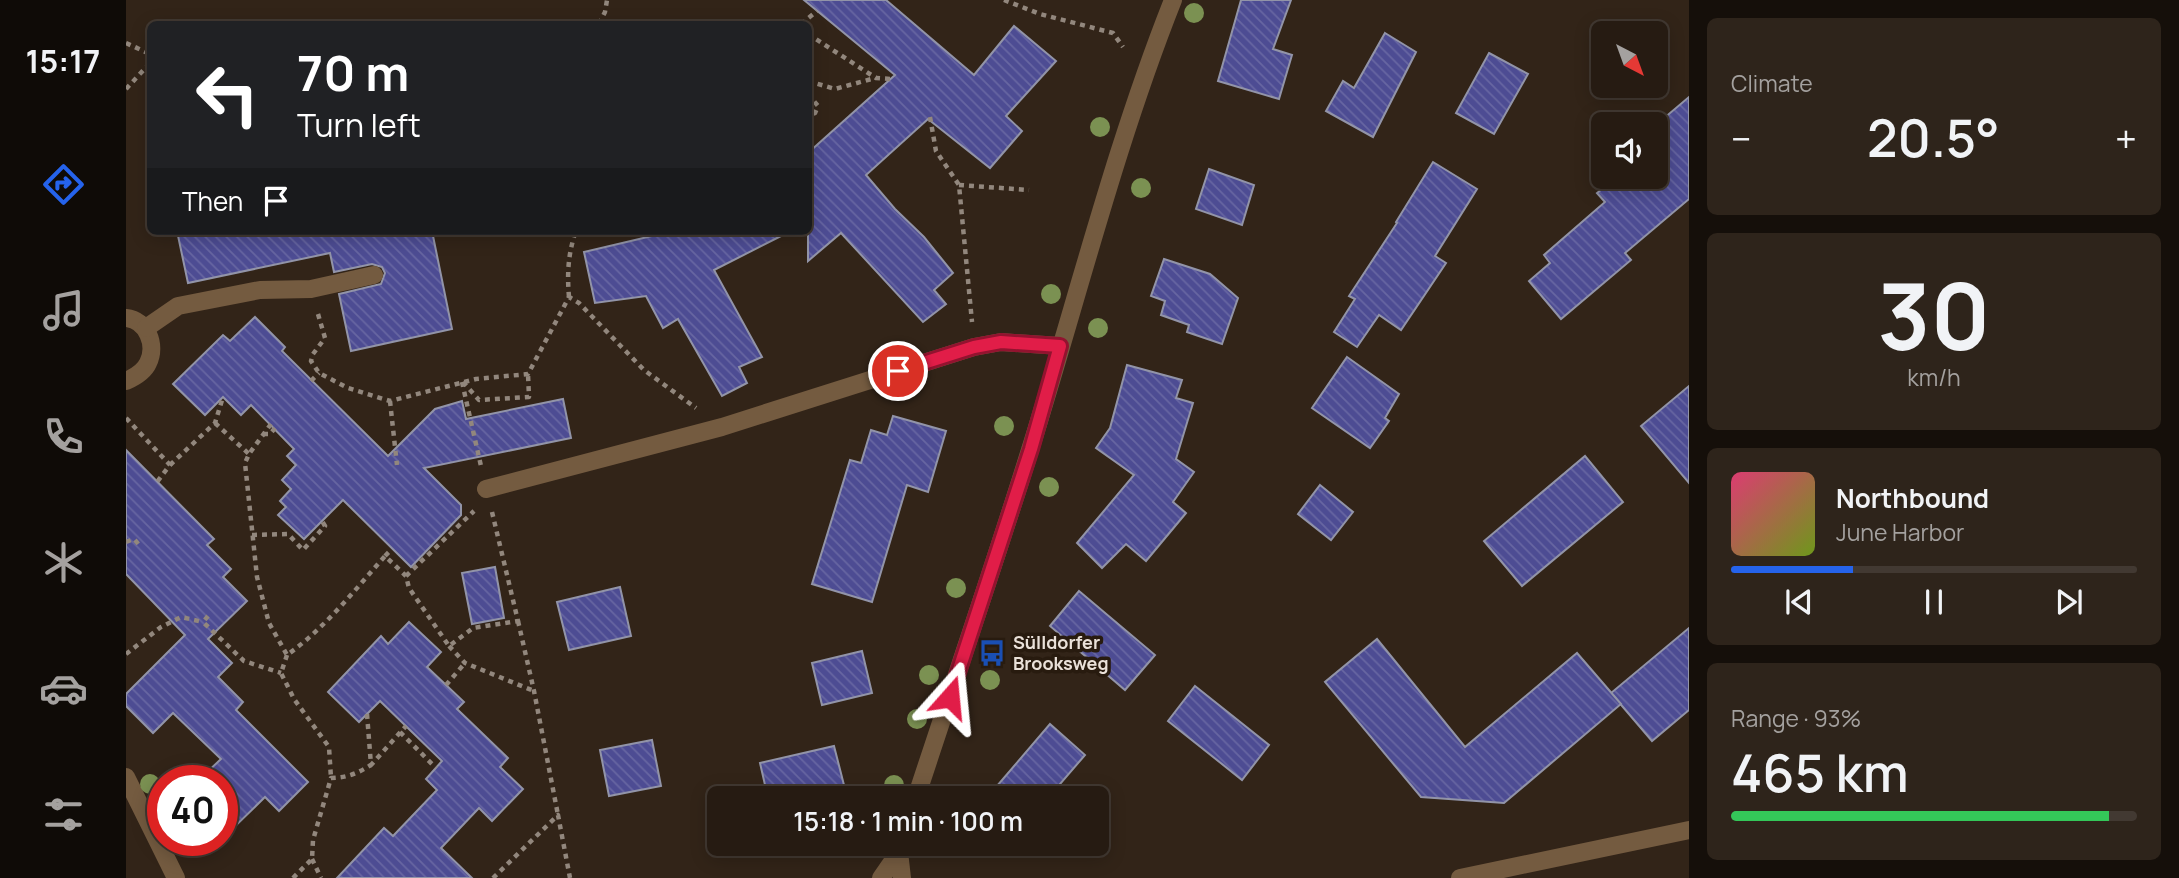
<!DOCTYPE html>
<meta charset="utf-8">
<style>
:root{--surface:#261b12;--page:#2e241b;--text:#f1f3f6;--muted:#a4a19f;--line:#423932;--accent:#2563eb}
body{margin:0;font-family:Manrope,sans-serif;background:var(--page);color:var(--text);height:100vh;display:flex;flex-direction:column;font-size:26px;white-space:nowrap}
*{box-sizing:border-box;margin:0}
p{font-size:23px;color:var(--muted)}
.icon{flex:none;width:38px;height:38px;fill:none;stroke:currentColor;stroke-width:2;stroke-linecap:round;stroke-linejoin:round}
.map{position:relative;flex:1;overflow:hidden}
.panel{display:flex;flex-direction:column;gap:18px;padding:18px;background:#150f0a;width:490px}
.panel>*{flex:none}
.guide{position:absolute;left:21px;top:21px;width:665px;height:214px;border-radius:10px;box-shadow:0 4px 18px #0003,0 0 0 2px var(--line);background:#202124;color:#fff;overflow:hidden}
.needle{width:46px;rotate:139deg}
.tools{position:absolute;left:1465px;top:21px;display:grid;gap:14px}
.tools a{display:grid;place-items:center;width:77px;height:77px;border-radius:10px;background:var(--surface);box-shadow:0 4px 18px #0003,0 0 0 2px var(--line);font-size:35px}
.speed{position:absolute;left:21px;top:765px;display:flex;gap:14px;font-size:35px;font-weight:700;text-align:center}
.speed>*{display:grid;place-content:center;width:91px;height:91px;border-radius:50%;background:var(--surface);box-shadow:0 4px 18px #0003,0 0 0 2px var(--line);line-height:1}
.speed .limit{border:10px solid #d22;background:#fff;color:#111}
.pin{position:absolute;display:grid;place-items:center;width:60px;height:60px;color:#fff;margin:-30px;border:4px solid #fff;border-radius:50%;box-shadow:0 2px 7px #0007}
.me{position:absolute;width:77px;margin:-38px;rotate:18deg;stroke-linejoin:round;filter:drop-shadow(0 0 5px #0008)}
.turn{display:flex;align-items:center;gap:24px;height:147px;padding:0 35px;font-size:32px}
.turn .icon{width:91px;height:91px;stroke-width:2.5}
.turn b{display:block;font-size:49px;line-height:60px}
.then{display:flex;align-items:center;height:66px;padding:0 35px;background:#0003;gap:14px;font-size:26px}
.big{font-size:52px;font-weight:600;line-height:1.1}
.panel .tile{flex:1;display:flex;flex-direction:column;justify-content:center;gap:10px;min-width:0;padding:0 24px;border-radius:10px;background:var(--page)}
.panel .dial{align-items:center;gap:0}
.dial b{font-size:91px;line-height:1}
.song{display:flex;align-items:center;gap:21px}
.cover{width:84px;height:84px;border-radius:10px;background:linear-gradient(135deg,hsl(340 70% 55%),hsl(80 70% 35%))}
.played{height:7px;border-radius:4px;background:linear-gradient(90deg,var(--accent) 30%,var(--line) 30%)}
.keys{display:flex;justify-content:space-around;direction:ltr}
.heat{display:flex;justify-content:space-between;align-items:center;font-size:38px;direction:ltr}
.charge{height:10px;border-radius:5px;background:linear-gradient(90deg,#34c759 93%,var(--line) 0)}
.trip{position:absolute;left:581px;top:786px;width:402px;height:70px;border-radius:10px;background:var(--surface);box-shadow:0 4px 18px #0003,0 0 0 2px var(--line);font-weight:600;line-height:70px;text-align:center}
main{display:flex;flex:1;min-height:0}
.menu{display:flex;flex-direction:column;width:126px;justify-content:space-around;align-items:center;background:#0f0b07;color:var(--muted)}
.menu .icon{width:49px;height:49px}
.menu .active{color:var(--accent)}
.menu b{font-size:32px;color:var(--text)}
.map>svg:first-child{display:block}
.building{fill:url(#building-back-hatch);stroke:#9294a8;stroke-width:2}
.lines{fill:none;stroke-linecap:round;stroke-linejoin:round}
.path{stroke:#92877d;stroke-width:4.5;stroke-dasharray:5 5;stroke-linecap:butt}
.minor{stroke:#745b40;stroke-width:18}
.tree{fill:#7b9152}
.route-casing{stroke:#92132f;stroke-width:18}
.route{stroke:#e11d48;stroke-width:12}
.labels{text-anchor:middle;stroke-width:7;stroke-linejoin:round;paint-order:stroke}
.poi-label{font-size:18px;font-weight:bold;fill:#eae1d9;stroke:#281b0f;text-anchor:start}
</style>
<main>
<nav class="menu">
<b>15:17</b>
<svg class="icon active" aria-label="directions" viewBox="0 0 24 24"><path d="M12 3l9 9-9 9-9-9zM9 14v-3h6M13 9l2 2-2 2"/></svg>
<svg class="icon" aria-label="music" viewBox="0 0 24 24"><path d="M9 18V5l10-2v13"/><circle cx="6" cy="18" r="3"/><circle cx="16" cy="16" r="3"/></svg>
<svg class="icon" aria-label="phone" viewBox="0 0 24 24"><path d="M5 4h4l2 5-3 2q2 4 5 5l2-3 5 2v4C11 20 4 13 5 4z"/></svg>
<svg class="icon" aria-label="climate" viewBox="0 0 24 24"><path d="M12 3v18M4 7l16 10M4 17L20 7"/></svg>
<svg class="icon" aria-label="car" viewBox="0 0 24 24"><path d="M5 17H2v-5l4-1 3-4h7l3 4 3 1v5h-3M9 17h6M6 11h13"/><circle cx="7" cy="17" r="2"/><circle cx="17" cy="17" r="2"/></svg>
<svg class="icon" aria-label="filters" viewBox="0 0 24 24"><path d="M4 7h16M4 17h16"/><circle cx="9" cy="7" r="2"/><circle cx="15" cy="17" r="2"/></svg>
</nav>
<div class="map">
<svg width="1563" height="878" viewBox="0 0 1563 878">
<defs>
<pattern id="building-back-hatch" width="6" height="6" patternUnits="userSpaceOnUse" patternTransform="scale(1.75)"><rect width="6" height="6" fill="#4d4c93"/><path d="M-1 5l2 2M0 0l6 6M5-1l2 2" fill="none" stroke="#6766a2"/></pattern>
</defs>
<rect width="100%" height="100%" fill="#322418"/>
<g class="building">
<path d="M678,0h82l88,75 40,-49 42,35 -50,55 16,15 -32,37 -62,-49 -62,56 29,34 29,28 29,36 -19,17 12,14 -23,18 -82,-89 -33,28v-108l87,-78z"/>
<path d="M1115,0h50l-18,49 19,6 -13,44 -61,-18z"/>
<path d="M1259,33l31,19 -43,85 -47,-26 17,-30 11,7z"/>
<path d="M1363,53l39,21 -34,60 -38,-21z"/>
<path d="M1563,97v102l-64,54 6,7 -70,59 -32,-38 21,-18 -6,-8 61,-53 -8,-9 20,-16h39v-52z"/>
<path d="M1307,162l44,27 -42,67 11,7 -45,67 -22,-15 -22,32 -23,-15 21,-33 -6,-3 48,-73 -1,-1z"/>
<path d="M1083,169l45,16 -12,40 -46,-16z"/>
<path d="M51,231h255l20,98 -101,22 -12,-57 42,-10 4,-11 -3,-6 -10,-3 -38,8 -4,-19 -142,30z"/>
<path d="M547,231h118l-77,39 48,87 -23,10 8,16 -25,13 -44,-77 -15,9 -17,-32 -51,7 -11,-51z"/>
<path d="M1038,259l46,15 28,24 -16,46 -35,-12 2,-7 -28,-10 4,-14 -14,-5z"/>
<path d="M129,317l30,30 -3,4 106,105 47,-47 27,-8 4,18 97,-20 8,39 -147,30 37,37v10l-50,52 -68,-67 -39,39 -26,-24 8,-8 -6,-6 11,-12 -9,-9 14,-15 -9,-9 7,-7 -43,-44 -10,10 -18,-18 -18,18 -32,-31 50,-49 7,6z"/>
<path d="M1221,357l52,37 -14,24 4,3 -19,27 -58,-40z"/>
<path d="M1001,365l55,15 -6,18 17,5 -17,56 18,13 -21,30 13,11 -40,48 -20,-17 -24,24 -25,-25 57,-68 -38,-27 14,-20z"/>
<path d="M1563,386v97l-48,-57z"/>
<path d="M767,416l53,15 -18,61 -21,-7 -35,117 -60,-18 38,-124 11,3 10,-33 16,5z"/>
<path d="M0,450l88,89 -7,6 24,24 -8,8 24,24 -39,38 24,24 -14,14 25,25 -7,8 72,72 -29,29 -14,-14 -43,42v-59h-14l-5,-4 18,-17 -48,-46 -20,20 -27,-27v-12l59,-59 -59,-61z"/>
<path d="M1459,456l38,46 -101,84 -38,-45z"/>
<path d="M1194,485l33,27 -22,28 -33,-26z"/>
<path d="M369,567l9,51 -32,6 -10,-51z"/>
<path d="M494,587l11,49 -62,14 -12,-48z"/>
<path d="M953,591l76,64 -30,35 -75,-64z"/>
<path d="M283,622l32,30 -14,15 37,35 -7,7 51,49 -8,9 23,22 -31,32 -13,-13 -38,40 31,30h-135l47,-50 9,8 44,-46 -11,-11 16,-18 -62,-60 -21,21 -31,-30 53,-56 7,8z"/>
<path d="M1563,628v82l-37,31 -41,-48z"/>
<path d="M1251,639l88,108 112,-94 44,51 -117,99 -83,-6 -96,-115z"/>
<path d="M736,651l10,42 -50,12 -10,-42z"/>
<path d="M1069,686l74,59 -27,35 -74,-59z"/>
<path d="M924,724l35,31 -37,43h-37l-14,-12z"/>
<path d="M526,740l9,46 -52,10 -9,-46z"/>
<path d="M708,746l11,43 -38,9h-39l-8,-35z"/>
</g>
<g class="lines">
<g class="path">
<path d="M878,0l36,14 73,19 10,14"/>
<path d="M473,24l6,-12 2,-12"/>
<path d="M675,24l16,-13"/>
<path d="M682,34l68,44 15,1"/>
<path d="M0,43l24,11"/>
<path d="M682,81l27,8 40,-11"/>
<path d="M0,89l24,-26"/>
<path d="M682,94l10,12 -3,7 -7,2"/>
<path d="M804,117l6,34 23,34 13,137"/>
<path d="M833,185l70,5"/>
<path d="M443,297c-2,-23 -1,-44 7,-66"/>
<path d="M192,314l7,24 -12,16 -2,7 8,12 29,15 42,13 86,-22 52,-5 41,-77 10,6 65,67 52,38"/>
<path d="M185,381l8,-8"/>
<path d="M336,382l19,84"/>
<path d="M337,382l16,18 50,-3 -1,-23"/>
<path d="M264,401l7,64"/>
<path d="M0,418l44,47 -13,17"/>
<path d="M89,423l34,31"/>
<path d="M145,424l-22,30 -4,9 12,114 12,46 18,32c38,-27 67,-64 98,-99l21,20 3,12 40,58 24,-18 45,-7 -26,-109"/>
<path d="M137,434h7l5,-6"/>
<path d="M44,465l45,-42 8,-26"/>
<path d="M126,535l36,-1 15,16 22,-24 -3,-5"/>
<path d="M0,542l8,-3 7,8"/>
<path d="M259,556l7,-7"/>
<path d="M280,576l68,-65"/>
<path d="M82,616l-5,6 41,39 37,12"/>
<path d="M392,621l16,70 24,124"/>
<path d="M323,646l16,17 69,28"/>
<path d="M0,654l35,-27 20,-10 22,5"/>
<path d="M161,655l-6,18 13,26 35,48 2,31"/>
<path d="M320,685l19,-22"/>
<path d="M241,714l4,51 35,-39"/>
<path d="M274,732l36,36"/>
<path d="M186,859l9,19"/>
<path d="M167,878l19,-19 1,-19 18,-62c16,0 27,-5 40,-13"/>
<path d="M367,878l65,-63 12,63"/>
</g>
<g class="minor">
<path d="M0,318c21,2 31,27 22,45 -4,9 -13,14 -22,18"/>
<path d="M20,328l32,-22 82,-16 51,-1 63,-14"/>
<path d="M360,489l236,-62 252,-80 27,-5 59,4"/>
<path d="M0,777l50,101"/>
<path d="M790,798c38,-116 78,-232 114,-348 47,-150 85,-304 143,-450"/>
<path d="M773,852l3,26"/>
<path d="M755,878l18,-26 3,-8"/>
<path d="M1334,878l229,-48"/>
</g>
</g>
<g class="tree">
<circle cx="1068" cy="13" r="10"/>
<circle cx="974" cy="127" r="10"/>
<circle cx="1015" cy="188" r="10"/>
<circle cx="925" cy="294" r="10"/>
<circle cx="972" cy="328" r="10"/>
<circle cx="878" cy="426" r="10"/>
<circle cx="923" cy="487" r="10"/>
<circle cx="830" cy="588" r="10"/>
<circle cx="803" cy="675" r="10"/>
<circle cx="864" cy="680" r="10"/>
<circle cx="791" cy="719" r="10"/>
<circle cx="24" cy="784" r="10"/>
<circle cx="768" cy="785" r="10"/>
</g>
<g class="lines">
<defs>
<path id="route" d="M772,371l76,-24 27,-5 59,4 -29,103 -81,248"/>
</defs>
<use href="#route" class="route-casing"/>
<use href="#route" class="route"/>
</g>
<defs>
<symbol id="bus-bare" viewBox="-9 -9 18 18"><path d="M-5-6H5V4H4V6H2V4H-2V6H-4V4H-5ZM-3.5-4V0h7V-4ZM-3.5 1.2v1.5H-2V1.2ZM2 1.2v1.5H3.5V1.2Z" fill="#1a4fb4" stroke="#281b0f" stroke-width="2.5" paint-order="stroke"/></symbol>
</defs>
<g fill-rule="evenodd">
<use href="#bus-bare" x="847" y="634" width="38" height="38"/>
</g>
<g class="labels">
<g class="poi-label">
<text x="887" y="649">Sülldorfer<tspan x="887" dy="21">Brooksweg</tspan></text>
</g>
</g>
</svg>
<div class="tools">
<a><svg class="needle" viewBox="-14 -14 28 28"><path d="M0-13l5 13h-10z" fill="#e53935"/><path d="M0 13l5-13h-10z" fill="#a4a19f"/></svg></a>
<a><svg class="icon" aria-label="sound" viewBox="0 0 24 24"><path d="M4 9h4l5-4v14l-5-4H4zM17 9q2 3 0 6"/></svg></a>
</div>
<div class="speed"><div class="limit">40</div></div>
<div class="pin" style="left:772px;top:371px;background:#d93025"><svg class="icon" aria-label="arrive" viewBox="0 0 24 24"><path d="M6 21V4h12l-3 4 3 4H6"/></svg></div>
<svg class="me" style="left:824px;top:697px" viewBox="-20 -20 40 40"><path d="M0-17L14 15 0 8-14 15z" fill="#e11d48" stroke="#fff" stroke-width="4"/></svg>
<div class="trip">15:18 · 1 min · 100 m</div>
<div class="guide">
<div class="turn"><svg class="icon" aria-label="left" viewBox="0 0 24 24"><path d="M17 20v-9H6M10 6l-5 5 5 5"/></svg><div><b>70 m</b>Turn left</div></div>
<div class="then">Then<svg class="icon" aria-label="arrive" viewBox="0 0 24 24"><path d="M6 21V4h12l-3 4 3 4H6"/></svg></div>
</div>
</div>
<section class="panel">
<div class="tile"><p>Climate</p>
<div class="heat"><a>−</a><b class="big">20.5°</b><a>+</a></div>
</div>
<div class="tile dial"><b>30</b><p>km/h</p></div>
<div class="tile">
<div class="song"><i class="cover"></i><div><b>Northbound</b><p>June Harbor</p></div></div>
<div class="played"></div>
<div class="keys"><svg class="icon" aria-label="previous" viewBox="0 0 24 24"><path d="M18 5L8 12l10 7zM5 5v14"/></svg><svg class="icon" aria-label="pause" viewBox="0 0 24 24"><path d="M8 5v14M16 5v14"/></svg><svg class="icon" aria-label="next" viewBox="0 0 24 24"><path d="M6 5l10 7-10 7zM19 5v14"/></svg></div>
</div>
<div class="tile"><p>Range · 93%</p><b class="big">465 km</b><div class="charge"></div></div>
</section>
</main>
